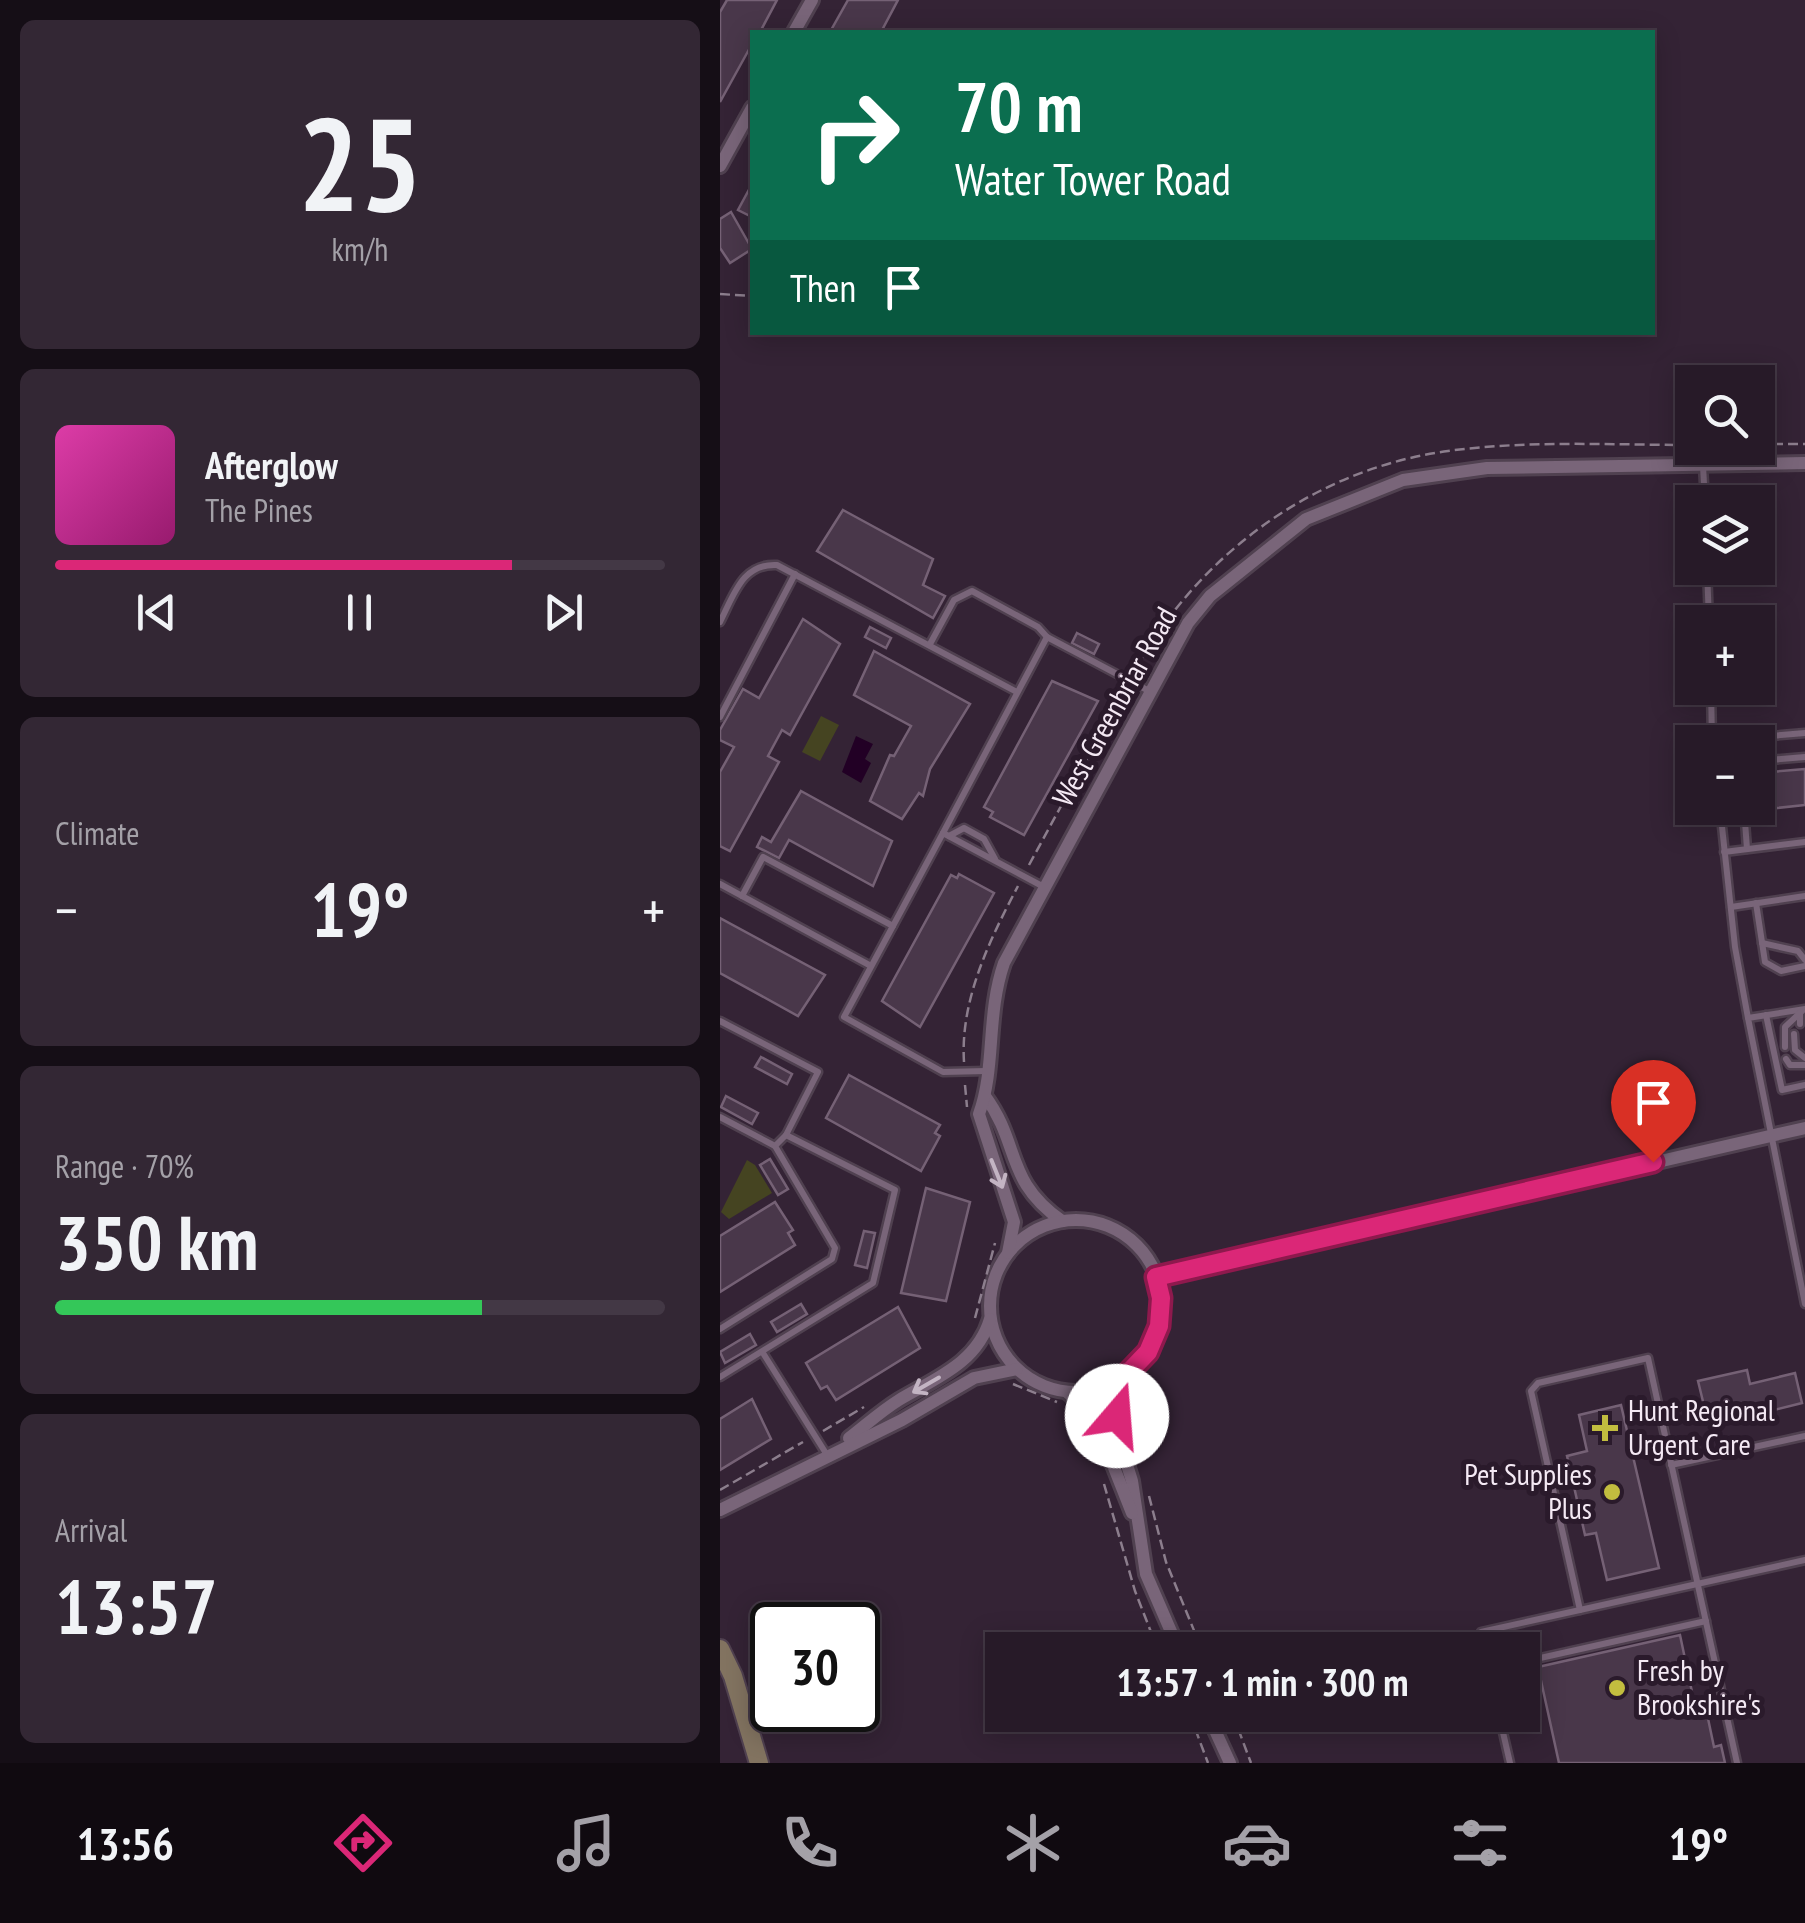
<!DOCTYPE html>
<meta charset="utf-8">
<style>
:root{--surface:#271a28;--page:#332734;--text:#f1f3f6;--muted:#a4a1a8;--line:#433845;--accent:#db2777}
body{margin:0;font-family:"PT Sans Narrow",sans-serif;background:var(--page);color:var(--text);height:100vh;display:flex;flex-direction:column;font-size:38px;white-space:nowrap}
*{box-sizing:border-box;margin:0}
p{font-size:32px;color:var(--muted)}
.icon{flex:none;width:55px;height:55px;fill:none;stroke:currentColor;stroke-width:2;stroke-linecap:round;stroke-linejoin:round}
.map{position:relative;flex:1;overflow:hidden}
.panel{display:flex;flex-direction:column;gap:20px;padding:20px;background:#150e16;width:720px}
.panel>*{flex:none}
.hud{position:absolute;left:30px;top:30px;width:905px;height:305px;border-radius:0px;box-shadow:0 5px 25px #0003,0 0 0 2px var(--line);background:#0b6e4f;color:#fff;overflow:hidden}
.fabs{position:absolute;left:955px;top:365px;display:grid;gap:20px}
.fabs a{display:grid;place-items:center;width:100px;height:100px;border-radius:0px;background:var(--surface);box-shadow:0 5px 25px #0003,0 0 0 2px var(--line);font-size:50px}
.speed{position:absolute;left:30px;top:1602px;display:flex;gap:20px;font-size:50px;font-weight:700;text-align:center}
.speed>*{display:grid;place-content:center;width:130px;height:130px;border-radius:50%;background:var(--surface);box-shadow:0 5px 25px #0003,0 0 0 2px var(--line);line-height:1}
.speed .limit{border:5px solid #111;border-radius:15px;background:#fff;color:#111}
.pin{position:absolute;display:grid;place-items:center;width:85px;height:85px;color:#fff;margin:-102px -42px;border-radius:50% 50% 50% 0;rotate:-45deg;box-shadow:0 0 10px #0007}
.pin .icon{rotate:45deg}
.me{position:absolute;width:110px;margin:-55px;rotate:18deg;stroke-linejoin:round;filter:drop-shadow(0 0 8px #0008)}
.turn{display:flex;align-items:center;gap:35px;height:210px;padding:0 40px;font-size:45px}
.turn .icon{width:130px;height:130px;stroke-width:2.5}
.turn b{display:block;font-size:70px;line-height:85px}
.then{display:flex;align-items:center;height:95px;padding:0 40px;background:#0003;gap:20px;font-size:38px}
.big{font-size:75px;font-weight:600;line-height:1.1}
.panel .tile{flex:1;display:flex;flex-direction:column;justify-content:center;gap:15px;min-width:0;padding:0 35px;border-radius:15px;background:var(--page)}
.panel .dial{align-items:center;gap:0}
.dial b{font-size:130px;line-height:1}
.song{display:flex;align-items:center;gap:30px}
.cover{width:120px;height:120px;border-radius:15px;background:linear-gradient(135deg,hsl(320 70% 55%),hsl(320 70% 35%))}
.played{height:10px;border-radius:5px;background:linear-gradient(90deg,var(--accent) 75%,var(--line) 75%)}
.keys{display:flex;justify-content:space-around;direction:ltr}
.heat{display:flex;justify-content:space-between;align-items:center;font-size:55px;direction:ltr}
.charge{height:15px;border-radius:8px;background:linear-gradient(90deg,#34c759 70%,var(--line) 0)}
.trip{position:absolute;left:265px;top:1632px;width:555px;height:100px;border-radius:0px;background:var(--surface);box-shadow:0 5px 25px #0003,0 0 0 2px var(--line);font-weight:600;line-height:100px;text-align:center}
.tab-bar{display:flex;height:160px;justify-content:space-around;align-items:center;background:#100a10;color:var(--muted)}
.tab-bar .icon{width:70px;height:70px}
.tab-bar .current{color:var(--accent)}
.tab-bar b{font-size:45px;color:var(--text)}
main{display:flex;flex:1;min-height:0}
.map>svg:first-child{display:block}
.green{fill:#454421}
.water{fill:#220025}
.building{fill:#49374a;stroke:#756175;stroke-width:2.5}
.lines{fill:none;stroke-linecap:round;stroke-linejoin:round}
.lane-casing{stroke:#504150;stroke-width:11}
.street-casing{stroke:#504150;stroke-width:18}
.secondary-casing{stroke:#504150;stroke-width:22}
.path{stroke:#8c7e8d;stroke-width:2.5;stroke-dasharray:10 5;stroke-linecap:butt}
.lane{stroke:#796579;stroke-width:6}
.street{stroke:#796579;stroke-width:12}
.secondary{stroke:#827360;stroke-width:18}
.oneway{stroke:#c3b4c3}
.route-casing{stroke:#8e194d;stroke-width:25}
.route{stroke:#db2777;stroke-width:18}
.poi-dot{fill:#c2bd3f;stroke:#2a1a2b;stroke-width:4}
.labels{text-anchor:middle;stroke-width:10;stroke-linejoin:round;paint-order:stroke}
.street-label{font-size:30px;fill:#f4e9f4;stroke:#2a1a2b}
.poi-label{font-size:30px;fill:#f4e9f4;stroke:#2a1a2b;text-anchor:start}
</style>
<main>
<section class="panel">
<div class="tile dial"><b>25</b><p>km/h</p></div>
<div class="tile">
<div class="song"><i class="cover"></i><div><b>Afterglow</b><p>The Pines</p></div></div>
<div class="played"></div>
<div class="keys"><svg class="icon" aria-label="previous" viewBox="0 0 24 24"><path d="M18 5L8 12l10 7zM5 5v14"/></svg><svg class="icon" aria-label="pause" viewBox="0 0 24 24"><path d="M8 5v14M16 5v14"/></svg><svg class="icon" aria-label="next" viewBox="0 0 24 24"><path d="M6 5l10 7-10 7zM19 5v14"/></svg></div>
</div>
<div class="tile"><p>Climate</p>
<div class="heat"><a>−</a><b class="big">19°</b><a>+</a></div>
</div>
<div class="tile"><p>Range · 70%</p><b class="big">350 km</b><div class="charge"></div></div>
<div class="tile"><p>Arrival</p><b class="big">13:57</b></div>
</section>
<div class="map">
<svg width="1085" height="1763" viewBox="0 0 1085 1763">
<rect width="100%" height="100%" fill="#342335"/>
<g class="green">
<path d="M101,716l18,9 -19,36 -18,-9z"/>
<path d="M27,1160l8,5 17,28 -43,26 -8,-7z"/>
</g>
<path class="water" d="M136,736l17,8 -8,15 6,4 -10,20 -19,-11z"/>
<g class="building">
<path d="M7,0h50l-17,32h-8v12l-32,58v-90z"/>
<path d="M128,0h50l-17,32h-51z"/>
<path d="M32,184v33l-14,-7z"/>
<path d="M11,212l21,37 -22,14 -10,-15v-29z"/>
<path d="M123,510l90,49 -10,26 22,11 -12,22 -116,-67z"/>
<path d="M83,619l37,25 -50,91 -8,-5 -14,26 11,6 -49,89 -10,-5v-74l14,-25 -14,-7v-10l23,-41 16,9z"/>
<path d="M150,627l21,11 -5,10 -21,-11z"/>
<path d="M357,633l22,11 -5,10 -22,-11z"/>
<path d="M154,651l96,53 -40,65 -7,27 -4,-3 -17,26 -32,-18 20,-46 4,1 17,-30 -57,-31z"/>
<path d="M332,681l46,20 -74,134 -34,-18 3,-5 -9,-5z"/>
<path d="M1085,769v36l-47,5v-27l13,-2 -1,-9z"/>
<path d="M81,791l91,50 -19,45 -84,-46 -10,18 -22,-11 5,-10 9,5z"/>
<path d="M239,874l35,19 -74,134 -38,-26 69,-126 6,3z"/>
<path d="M0,918l105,57 -27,41 -78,-43z"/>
<path d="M41,1057l31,17 -5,10 -32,-17z"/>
<path d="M129,1075l91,50 -5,8 5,3 -19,35 -95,-53z"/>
<path d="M6,1096l32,17 -6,11 -31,-17z"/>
<path d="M50,1159l18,30 -10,6 -18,-30z"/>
<path d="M206,1188l44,14 -24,99 -45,-8z"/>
<path d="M55,1202l18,28 -5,3 7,12 -75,47v-56z"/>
<path d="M144,1231l11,2 -8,35 -12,-3z"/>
<path d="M81,1304l6,10 -30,18 -6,-10z"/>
<path d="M178,1307l22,41 -84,52 -9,-14 -6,3 -15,-26z"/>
<path d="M30,1334l6,11 -31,18 -5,-11z"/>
<path d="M1027,1370l3,14 45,-11 7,30 -93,23 -11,-45z"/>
<path d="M32,1399l19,40 -51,31v-51z"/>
<path d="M901,1405l38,163 -52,12 -11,-47 -11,2 -18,-79 20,-5 -8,-36z"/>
<path d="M960,1635l16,76 10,-2 8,38 7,-2 4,18h-166l-21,-96z"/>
</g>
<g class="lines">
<defs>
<g id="lane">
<path d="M983,466l2,36"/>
<path d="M987,568l2,54"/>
<path d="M0,622c14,-27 22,-59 57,-57l240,127"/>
<path d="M210,644l24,-44 18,-9 66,36 9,10"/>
<path d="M991,688l1,53"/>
<path d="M0,717l75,-143"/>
<path d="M992,741l93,-8"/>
<path d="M1038,761l47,-4"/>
<path d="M1000,808l15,139 13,71"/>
<path d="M1024,808l3,41"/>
<path d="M223,833l104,-196 102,54"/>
<path d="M229,836l15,-8 20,11 11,20"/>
<path d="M1004,852l81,-10"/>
<path d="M0,884l151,82"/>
<path d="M22,896l21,-39 130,69"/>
<path d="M1036,903l9,59 16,9 24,-5"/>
<path d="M1011,907l74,-11"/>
<path d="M1042,943l36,8 7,9"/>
<path d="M1085,1009l-57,9 57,286"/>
<path d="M1046,1015l16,75 23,-5"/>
<path d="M0,1021l98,51 -32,63 109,55 -22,93 -153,94"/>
<path d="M1080,1024v-11"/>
<path d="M1074,1034l1,16 10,8"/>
<path d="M1065,1047v-20l17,-16"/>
<path d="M1066,1059l4,6h15"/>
<path d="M266,1071l-43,1 -99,-55 99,-184 101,54"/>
<path d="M0,1117l55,29"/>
<path d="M0,1329l112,-70 3,-11 -60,-102 11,-11"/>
<path d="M43,1353l64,102"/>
<path d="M951,1465l134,-29"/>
<path d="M860,1610l-49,-219 7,-8 110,-25 89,405"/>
<path d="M765,1650l-4,-18 324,-72"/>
<path d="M802,1662l184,-41"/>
<path d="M779,1715l11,48"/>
</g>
<g id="street">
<path d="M74,32l18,-32"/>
<path d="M0,166l32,-58"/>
<path d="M265,1096c36,49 19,84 77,125"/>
<circle cx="356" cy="1306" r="86"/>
<path d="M288,1253l6,-31 -35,-108c17,-47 7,-99 25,-151l184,-340 22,-27 96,-77 97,-39 84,-12 318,-5"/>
<path d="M436,1277l649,-149"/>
<path d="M406,1375l-10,45 5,25 11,36 14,93 33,76"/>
<path d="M348,1393l24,19 40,101"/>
<path d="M129,1438c16,-12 32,-27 50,-38 37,-22 78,-37 91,-81"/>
<path d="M0,1510l182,-90 72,-42 43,-9"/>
<path d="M488,1715l22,48"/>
</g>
<path id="secondary" d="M0,1649l13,27 26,87"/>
</defs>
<use href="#lane" class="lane-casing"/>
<use href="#street" class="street-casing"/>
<use href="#secondary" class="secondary-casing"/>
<g class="path">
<path d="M0,294l32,2"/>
<path d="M1038,444h47"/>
<path d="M414,672c64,-117 180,-203 314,-221 80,-11 164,-6 244,-6"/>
<path d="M309,865l94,-173"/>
<path d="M244,1062c-4,-62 26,-123 54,-176"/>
<path d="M245,1085l2,22"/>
<path d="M255,1318l20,-75"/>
<path d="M293,1384l44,18"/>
<path d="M103,1431l41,-24"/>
<path d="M384,1484l31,107 23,59"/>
<path d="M0,1490l83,-48"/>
<path d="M429,1496l17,66 36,88"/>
<path d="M470,1715l18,48"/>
<path d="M513,1715l18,48"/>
</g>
<use href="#lane" class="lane"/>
<use href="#street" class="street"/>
<use href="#secondary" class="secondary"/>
</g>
<defs><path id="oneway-shaft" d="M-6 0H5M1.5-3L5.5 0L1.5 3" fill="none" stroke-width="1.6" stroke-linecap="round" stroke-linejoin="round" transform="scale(2.5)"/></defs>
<g class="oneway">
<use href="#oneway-shaft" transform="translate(277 1174) rotate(68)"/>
<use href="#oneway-shaft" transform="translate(206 1385) rotate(150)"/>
</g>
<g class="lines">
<defs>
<path id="route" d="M397,1416l9,-41 22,-23 11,-26 2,-28 -5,-21 497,-115"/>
</defs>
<use href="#route" class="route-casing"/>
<use href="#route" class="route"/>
</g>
<g class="poi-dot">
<path d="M880 1413h10v10h10v10h-10v10h-10v-10h-10v-10h10z"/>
<circle cx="892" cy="1492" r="10"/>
<circle cx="897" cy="1688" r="10"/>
</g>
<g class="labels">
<g class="street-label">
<text transform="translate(395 707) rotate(-61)" y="10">West Greenbriar Road</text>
</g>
<g class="poi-label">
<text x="908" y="1421">Hunt Regional<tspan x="908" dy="34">Urgent Care</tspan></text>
<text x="872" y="1485" text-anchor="end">Pet Supplies<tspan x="872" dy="34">Plus</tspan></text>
<text x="917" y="1681">Fresh by<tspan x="917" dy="34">Brookshire's</tspan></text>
</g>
</g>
</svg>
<div class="fabs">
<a><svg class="icon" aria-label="search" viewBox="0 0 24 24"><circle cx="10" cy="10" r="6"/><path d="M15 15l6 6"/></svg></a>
<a><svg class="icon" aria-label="layers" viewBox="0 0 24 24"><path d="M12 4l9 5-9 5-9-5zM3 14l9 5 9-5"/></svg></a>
<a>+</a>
<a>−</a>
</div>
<div class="speed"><div class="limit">30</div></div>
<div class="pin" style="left:933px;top:1162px;background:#d93025"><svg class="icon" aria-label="arrive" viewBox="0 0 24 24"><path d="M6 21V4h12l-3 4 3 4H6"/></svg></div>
<svg class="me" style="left:397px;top:1416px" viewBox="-20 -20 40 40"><circle r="19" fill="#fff"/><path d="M0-13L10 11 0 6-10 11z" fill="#db2777"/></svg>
<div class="trip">13:57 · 1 min · 300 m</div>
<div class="hud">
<div class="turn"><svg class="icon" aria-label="right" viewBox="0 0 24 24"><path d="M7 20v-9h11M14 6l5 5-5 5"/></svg><div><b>70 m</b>Water Tower Road</div></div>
<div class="then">Then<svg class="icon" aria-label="arrive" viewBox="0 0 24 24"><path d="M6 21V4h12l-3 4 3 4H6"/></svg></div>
</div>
</div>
</main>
<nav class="tab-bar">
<b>13:56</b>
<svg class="icon current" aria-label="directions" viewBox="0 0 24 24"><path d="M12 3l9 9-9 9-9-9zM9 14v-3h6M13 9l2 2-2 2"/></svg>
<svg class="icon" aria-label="music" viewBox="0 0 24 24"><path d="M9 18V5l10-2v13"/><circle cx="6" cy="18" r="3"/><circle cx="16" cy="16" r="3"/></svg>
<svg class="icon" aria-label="phone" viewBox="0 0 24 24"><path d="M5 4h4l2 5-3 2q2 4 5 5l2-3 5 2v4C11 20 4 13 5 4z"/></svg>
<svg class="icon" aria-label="climate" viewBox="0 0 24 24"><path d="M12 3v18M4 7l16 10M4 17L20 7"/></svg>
<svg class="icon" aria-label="car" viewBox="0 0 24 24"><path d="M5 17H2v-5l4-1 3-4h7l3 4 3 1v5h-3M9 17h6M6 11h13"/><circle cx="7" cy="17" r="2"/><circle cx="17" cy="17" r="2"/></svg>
<svg class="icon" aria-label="filters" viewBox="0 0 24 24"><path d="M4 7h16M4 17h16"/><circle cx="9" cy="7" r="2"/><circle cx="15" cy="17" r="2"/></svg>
<b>19°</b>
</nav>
